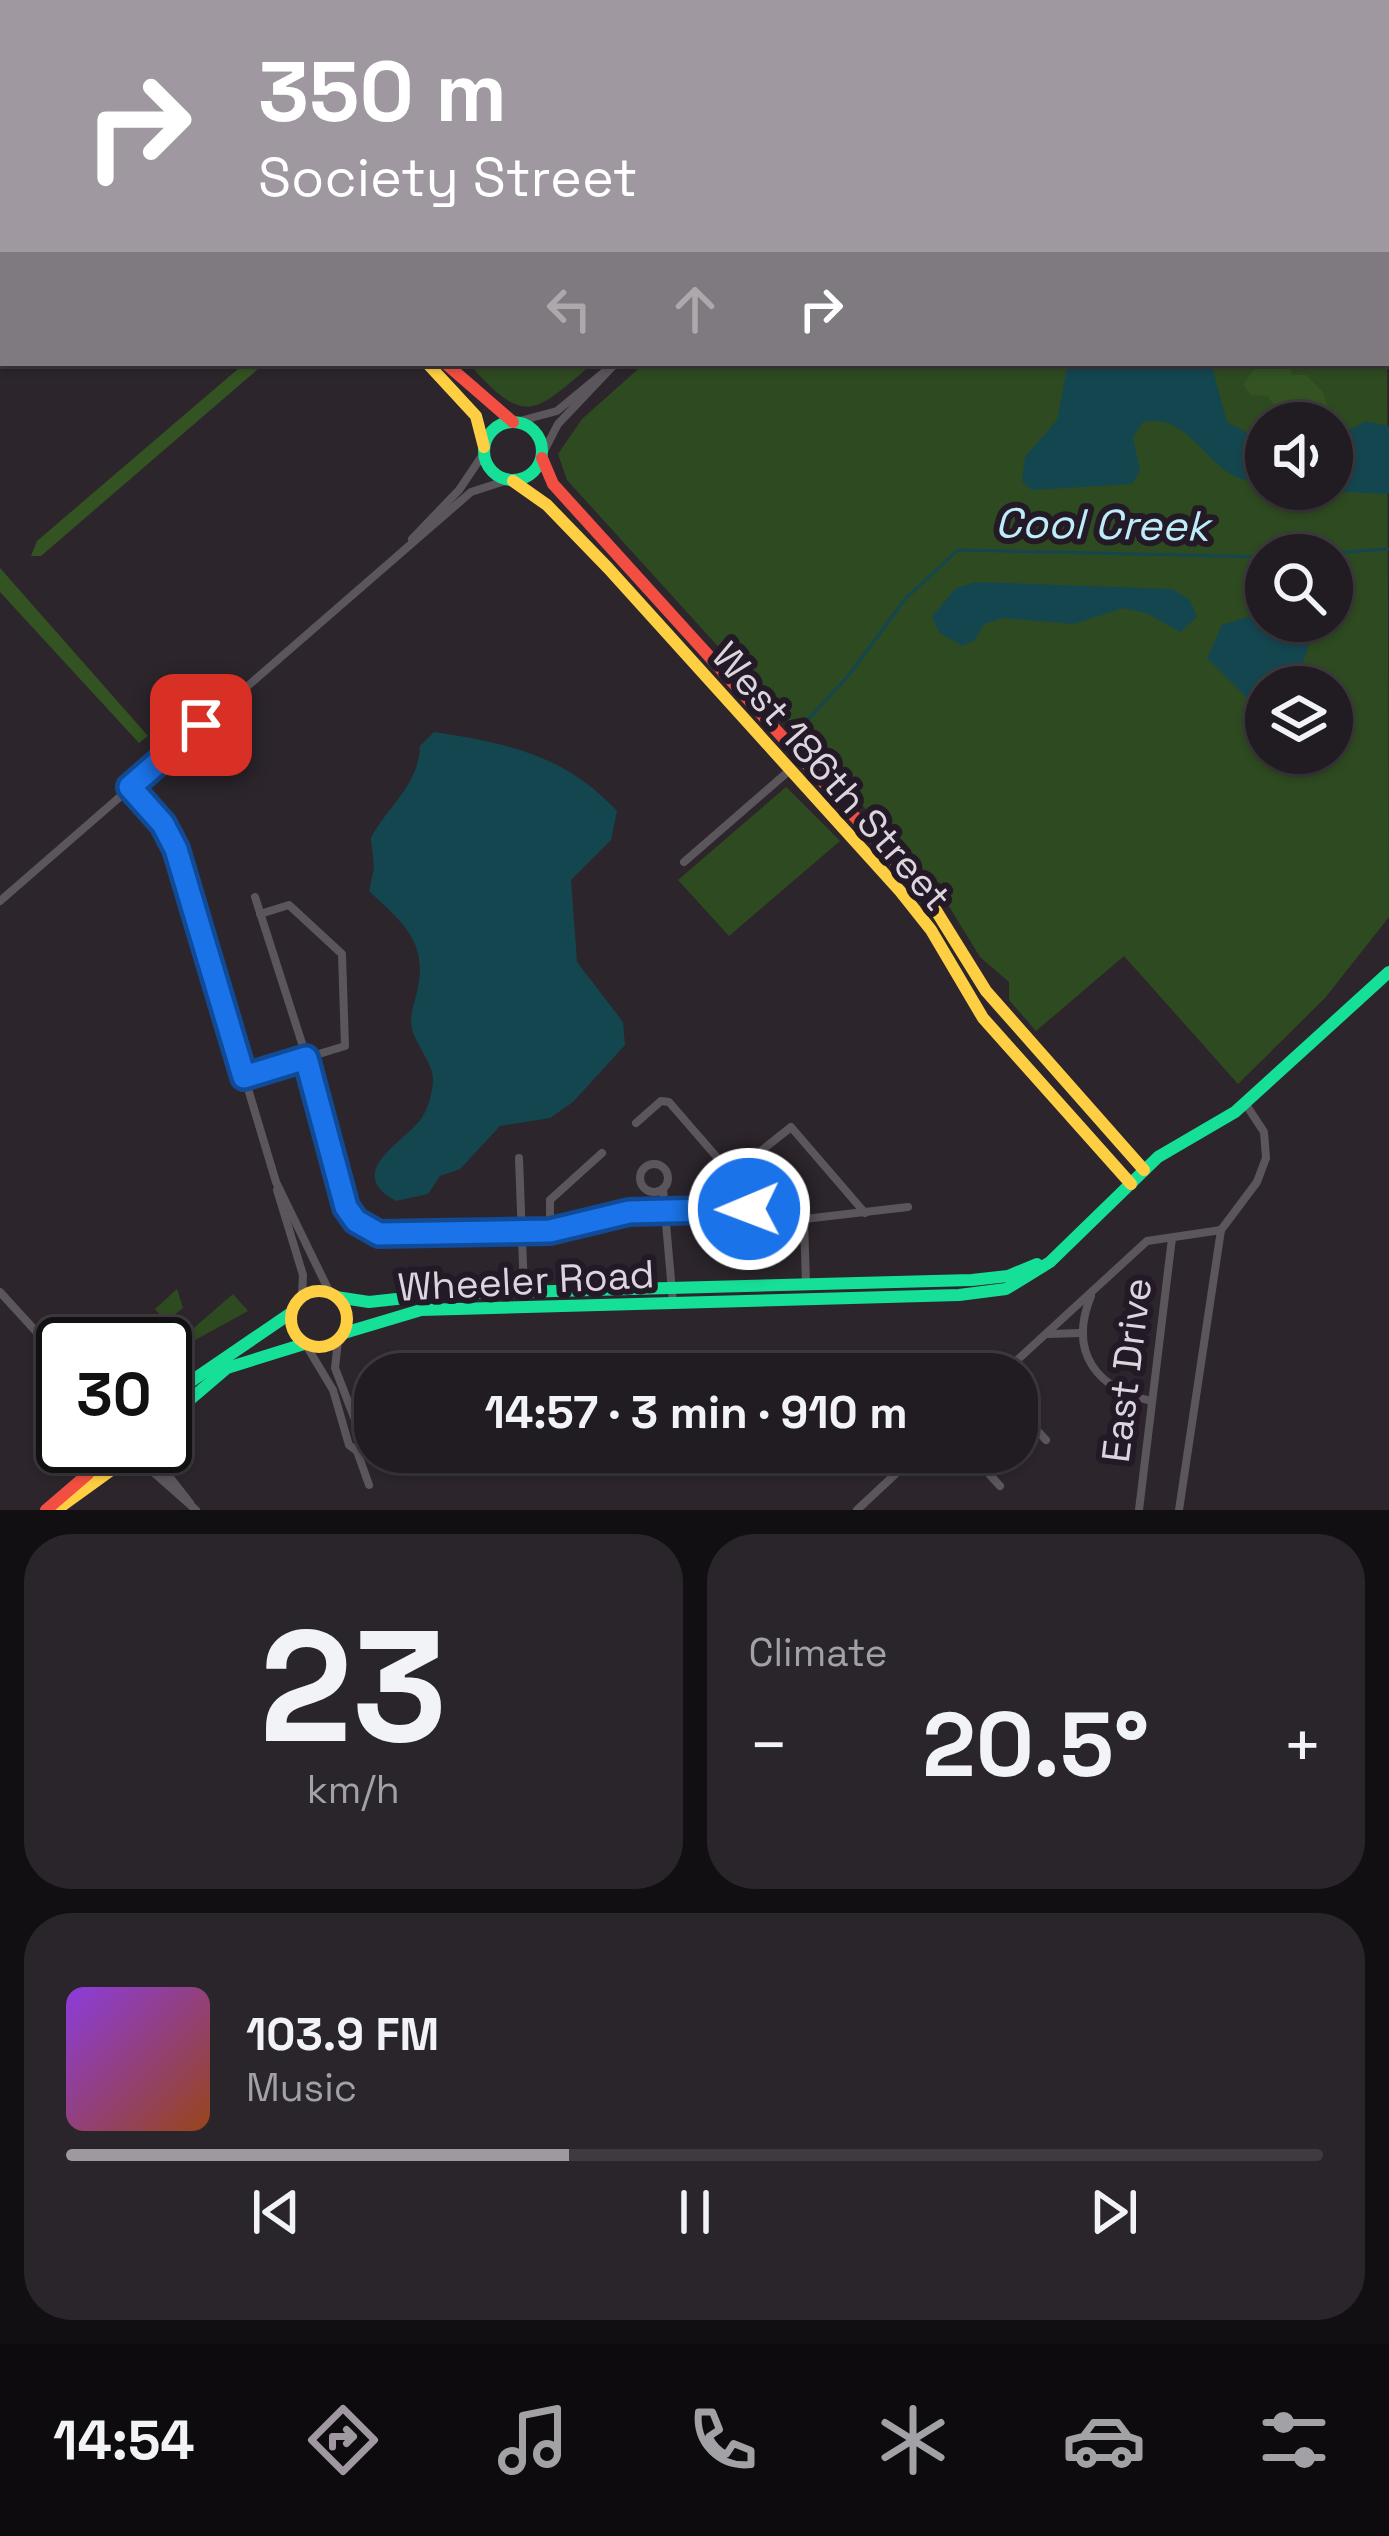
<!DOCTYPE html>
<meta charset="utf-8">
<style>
:root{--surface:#211c21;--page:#29252a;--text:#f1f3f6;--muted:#a2a1a5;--line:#3e3a3f;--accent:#9f98a0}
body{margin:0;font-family:"Space Grotesk",sans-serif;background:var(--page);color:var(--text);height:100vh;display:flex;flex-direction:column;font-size:45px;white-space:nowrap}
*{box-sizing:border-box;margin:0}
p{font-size:39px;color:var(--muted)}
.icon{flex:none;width:66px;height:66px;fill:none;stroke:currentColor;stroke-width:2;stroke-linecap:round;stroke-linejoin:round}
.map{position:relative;height:1510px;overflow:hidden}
.details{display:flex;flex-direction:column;gap:24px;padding:24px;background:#120f12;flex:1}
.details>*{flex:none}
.banner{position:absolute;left:0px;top:0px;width:1389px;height:366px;box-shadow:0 3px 9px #0004,0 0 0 3px var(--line);background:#9f98a0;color:#fff;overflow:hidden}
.buttons{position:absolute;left:1245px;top:402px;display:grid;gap:24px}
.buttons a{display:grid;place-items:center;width:108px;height:108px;border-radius:50%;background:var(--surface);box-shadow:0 3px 9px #0004,0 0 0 3px var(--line);font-size:60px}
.speed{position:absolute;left:36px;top:1317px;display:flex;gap:24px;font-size:60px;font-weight:700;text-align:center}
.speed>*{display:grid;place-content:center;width:156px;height:156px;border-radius:50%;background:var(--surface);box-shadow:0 3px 9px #0004,0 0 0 3px var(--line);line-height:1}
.speed .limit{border:6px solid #111;border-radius:18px;background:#fff;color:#111}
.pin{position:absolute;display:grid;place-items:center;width:102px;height:102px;color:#fff;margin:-51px;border-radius:24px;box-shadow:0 6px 18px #0006}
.me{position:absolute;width:132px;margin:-66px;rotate:269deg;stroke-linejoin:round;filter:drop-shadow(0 0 9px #0008)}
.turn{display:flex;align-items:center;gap:42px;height:252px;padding:0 60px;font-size:54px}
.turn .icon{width:156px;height:156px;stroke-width:2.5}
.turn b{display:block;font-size:84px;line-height:102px}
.lanes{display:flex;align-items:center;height:114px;padding:0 60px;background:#0003;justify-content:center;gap:60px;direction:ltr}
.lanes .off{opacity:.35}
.big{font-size:90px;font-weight:700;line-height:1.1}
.details .widget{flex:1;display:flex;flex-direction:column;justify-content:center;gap:18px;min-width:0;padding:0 42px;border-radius:48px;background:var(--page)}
.details .dial{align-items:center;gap:0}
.dial b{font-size:156px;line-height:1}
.song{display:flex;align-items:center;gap:36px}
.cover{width:144px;height:144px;border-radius:18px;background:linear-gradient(135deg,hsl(270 70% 55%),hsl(20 70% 35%))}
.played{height:12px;border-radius:6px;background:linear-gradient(90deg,var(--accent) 40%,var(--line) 40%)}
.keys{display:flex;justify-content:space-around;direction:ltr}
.heat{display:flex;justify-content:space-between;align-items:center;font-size:66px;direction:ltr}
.details .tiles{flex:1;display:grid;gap:24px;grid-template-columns:1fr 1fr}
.widget:last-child{grid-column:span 2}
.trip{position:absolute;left:354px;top:1353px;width:684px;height:120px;border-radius:48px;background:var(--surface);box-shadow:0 3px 9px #0004,0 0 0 3px var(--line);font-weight:700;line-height:120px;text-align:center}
.tab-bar{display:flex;height:192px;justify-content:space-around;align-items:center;background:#0d0b0d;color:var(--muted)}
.tab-bar .icon{width:84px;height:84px}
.tab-bar .selected{color:var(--accent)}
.tab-bar b{font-size:54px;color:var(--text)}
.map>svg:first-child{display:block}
.green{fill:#2e4a20;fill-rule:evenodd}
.forest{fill:#335322}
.water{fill:#144650}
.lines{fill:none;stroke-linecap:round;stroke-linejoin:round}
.stream{stroke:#144650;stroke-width:3}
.street{stroke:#5b565c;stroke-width:8}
.fast{stroke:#16e098;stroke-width:12}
.slow{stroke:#ffcf43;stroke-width:12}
.jam{stroke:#f24e42;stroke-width:12}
.route-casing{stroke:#114b97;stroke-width:30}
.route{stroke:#1a73e8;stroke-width:21}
.labels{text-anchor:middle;stroke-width:12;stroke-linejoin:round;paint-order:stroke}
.street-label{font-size:39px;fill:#ddd5de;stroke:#241926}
.water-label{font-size:42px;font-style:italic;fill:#beedf8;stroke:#241926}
</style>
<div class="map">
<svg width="1389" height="1510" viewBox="0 0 1389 1510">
<rect width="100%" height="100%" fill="#2c262c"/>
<g class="green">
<path d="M145,0h1222l3,3h-1223z"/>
<path d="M1386,21l3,896 -64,81 -87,86 -114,-128 -88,75 -27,-31v-18l-29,-25 -41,-67 -372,-410 -9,-26 24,-35 63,-56h741zM1266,423h66v66h-66zM1266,555h66v66h-66zM1266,687h66v66h-66z"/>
<path d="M468,363h125c-60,52 -68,64 -125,0z"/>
<path d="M786,787l54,54 -111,95 -51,-56z"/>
<path d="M177,1289l6,19 -10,8 15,17 45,-39 15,17 -62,34 -31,-36z"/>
</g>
<g class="forest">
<path d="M245,363h20l-224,193h-10l6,-15z"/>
<path d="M1258,363h30l4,12h14l17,17 6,18 -11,10 -30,3 -21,-27 -16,-1 -8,-10z"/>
<path d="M0,568l148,168 -9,7 -139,-151z"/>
</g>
<g class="water">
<path d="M1068,363h143l16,59 39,21v41c-9,-2 -21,-3 -30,-7 -33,-15 -48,-63 -93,-55l-10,15 7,33 -8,14 -100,6 -10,-9 3,-24 32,-37z"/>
<path d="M1366,421l23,5v68l-100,-5h43v-50z"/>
<path d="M976,582l196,7 18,11 7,17 -17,15 -34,-19 -23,-5 -49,16 -70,-6 -20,6 -9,16 -13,6 -23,-14 -7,-15 24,-29z"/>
<path d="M1264,612l2,9 35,1 10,17 -17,48h-28v20l-15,-5 -44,-44 15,-33z"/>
<path d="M434,732c73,11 131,23 183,79l-6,29 -40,40 6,82 46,60 2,23 -52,57 -23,16 -50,8 -40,43 -20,7 -12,18 -32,7c-55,-30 12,-60 27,-85 5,-8 10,-25 10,-36 1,-15 -17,-35 -21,-51 -3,-13 2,-24 5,-37 12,-50 -15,-70 -48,-101l5,-23 -3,-30c16,-31 48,-53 49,-92z"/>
</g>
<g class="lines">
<g class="stream">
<path d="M1303,555l86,-6"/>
<path d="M801,727l48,-52 56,-76 53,-49 308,7"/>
</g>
<g class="street">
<path d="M53,3l4,-3"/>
<path d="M914,3v-3"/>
<path d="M0,48l3,-2"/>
<path d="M0,88l3,3"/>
<path d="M0,184l3,-2"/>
<path d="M516,422l41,-11 58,-48"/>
<path d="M543,453l15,-29 55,-58"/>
<path d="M412,539l47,-49 25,-37"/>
<path d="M130,787l32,37 14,25 100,333 54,111"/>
<path d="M684,862l106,-92"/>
<path d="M255,897l61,190 30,120 20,21 22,6 162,-3 79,-19 82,-2 38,10 55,-1 104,-12"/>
<path d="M0,901l471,-409 37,-12"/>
<path d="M244,1077l101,-31 -3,-92 -53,-49 -29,9"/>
<path d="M636,1123l25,-22 8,1 72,83 8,15v20"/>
<path d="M519,1158l5,133"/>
<path d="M750,1158l54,61 2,65"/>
<circle cx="654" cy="1178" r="14"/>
<path d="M732,1174l59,-47 74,86"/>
<path d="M663,1189l10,114"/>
<path d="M277,1190l26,85 -1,21"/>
<path d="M550,1231v-31l52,-47"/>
<path d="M0,1292l63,69"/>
<path d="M1091,1296c-23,56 5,93 61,105"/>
<path d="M1048,1334l33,-1"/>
<path d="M338,1341l-3,27 29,75 -7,8"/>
<path d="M306,1345l27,45 16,55 8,6 12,34"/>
<path d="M48,1349l15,22"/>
<path d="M1002,1374l145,-133 74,-11"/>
<path d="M1017,1409l29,31"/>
<path d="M155,1446l6,20 29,37"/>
<path d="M969,1452l31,34"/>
<path d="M135,1456l61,54"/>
<path d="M857,1510l62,-58"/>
<path d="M1139,1510l33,-272"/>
<path d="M1179,1510l42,-280 36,-48 9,-24 -2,-26 -19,-29"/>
</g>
<g class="fast">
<circle cx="513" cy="451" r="29"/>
<path d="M336,1297l33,5 73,-8 530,-14 36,-4 29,-12"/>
<path d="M344,1333l77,-23 538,-15 47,-6 44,-27 108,-105 77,-45 154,-140"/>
<path d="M165,1399l126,-86"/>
<path d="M165,1421l62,-53 77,-24"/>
</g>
<g class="slow">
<path d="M106,0l3,3"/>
<path d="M126,0l3,3"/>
<path d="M427,363l49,53 8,31"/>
<path d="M513,481l34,24 61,63 292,323 31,39 52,88 148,166"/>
<path d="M903,870l24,26 59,95 158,179"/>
<circle cx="319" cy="1319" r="28"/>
<path d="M56,1510l75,-54"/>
</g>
<g class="jam">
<path d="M1386,7l3,3"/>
<path d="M445,363l68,59"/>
<path d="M542,458l11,26 350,386"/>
<path d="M116,1446l19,10 17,-10"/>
<path d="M46,1510l42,-36 19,-28"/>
</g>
</g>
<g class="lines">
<defs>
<path id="route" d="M201,725l-71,62 33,37 13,25 68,228 62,-19 40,149 10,14 23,13 171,-3 79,-19 38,-1 44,-1 37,10 1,-11"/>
</defs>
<use href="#route" class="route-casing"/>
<use href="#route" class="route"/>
</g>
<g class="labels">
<g class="street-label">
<text transform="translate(832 776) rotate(49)" y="14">West 186th Street</text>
<text transform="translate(526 1280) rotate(-3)" y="14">Wheeler Road</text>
<text transform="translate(1126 1370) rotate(-83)" y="14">East Drive</text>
</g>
<g class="water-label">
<text transform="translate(1102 524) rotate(1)" y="15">Cool Creek</text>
</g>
</g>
</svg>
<div class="buttons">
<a><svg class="icon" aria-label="sound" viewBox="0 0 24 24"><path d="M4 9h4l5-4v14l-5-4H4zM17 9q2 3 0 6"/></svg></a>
<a><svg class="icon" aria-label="search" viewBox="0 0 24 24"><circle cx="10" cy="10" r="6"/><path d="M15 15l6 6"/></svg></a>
<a><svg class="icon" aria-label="layers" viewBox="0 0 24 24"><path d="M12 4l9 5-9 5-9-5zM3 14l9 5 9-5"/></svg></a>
</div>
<div class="speed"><div class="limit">30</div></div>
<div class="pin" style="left:201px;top:725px;background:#d93025"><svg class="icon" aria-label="arrive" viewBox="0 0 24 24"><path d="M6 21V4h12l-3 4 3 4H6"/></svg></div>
<svg class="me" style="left:749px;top:1209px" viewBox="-20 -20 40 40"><circle r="17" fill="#1a73e8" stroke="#fff" stroke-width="3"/><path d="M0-11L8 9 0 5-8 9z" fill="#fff"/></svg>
<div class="trip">14:57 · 3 min · 910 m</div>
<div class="banner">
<div class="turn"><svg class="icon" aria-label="right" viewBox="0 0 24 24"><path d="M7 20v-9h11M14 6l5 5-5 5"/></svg><div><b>350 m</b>Society Street</div></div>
<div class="lanes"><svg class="icon off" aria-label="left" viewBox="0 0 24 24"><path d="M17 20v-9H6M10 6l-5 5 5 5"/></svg><svg class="icon off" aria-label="ahead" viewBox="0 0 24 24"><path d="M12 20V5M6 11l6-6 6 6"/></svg><svg class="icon" aria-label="right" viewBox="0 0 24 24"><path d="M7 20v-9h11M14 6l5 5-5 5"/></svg></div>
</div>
</div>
<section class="details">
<div class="tiles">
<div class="widget dial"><b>23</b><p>km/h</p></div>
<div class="widget"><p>Climate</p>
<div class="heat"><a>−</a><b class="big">20.5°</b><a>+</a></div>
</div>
<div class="widget">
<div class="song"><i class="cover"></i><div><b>103.9 FM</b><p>Music</p></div></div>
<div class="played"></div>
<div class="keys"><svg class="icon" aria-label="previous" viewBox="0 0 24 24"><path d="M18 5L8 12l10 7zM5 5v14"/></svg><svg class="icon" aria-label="pause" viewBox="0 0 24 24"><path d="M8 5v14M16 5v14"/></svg><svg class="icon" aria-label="next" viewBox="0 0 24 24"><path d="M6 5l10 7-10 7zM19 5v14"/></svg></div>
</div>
</div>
</section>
<nav class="tab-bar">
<b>14:54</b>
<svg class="icon selected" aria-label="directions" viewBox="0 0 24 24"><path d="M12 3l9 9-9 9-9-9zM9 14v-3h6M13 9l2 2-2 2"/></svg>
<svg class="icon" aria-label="music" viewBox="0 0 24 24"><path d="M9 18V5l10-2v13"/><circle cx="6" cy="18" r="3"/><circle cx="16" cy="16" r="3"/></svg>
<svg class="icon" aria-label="phone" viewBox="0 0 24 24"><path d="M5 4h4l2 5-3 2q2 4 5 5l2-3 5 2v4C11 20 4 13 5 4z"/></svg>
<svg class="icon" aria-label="climate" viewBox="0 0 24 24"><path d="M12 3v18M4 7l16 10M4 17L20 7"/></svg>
<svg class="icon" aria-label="car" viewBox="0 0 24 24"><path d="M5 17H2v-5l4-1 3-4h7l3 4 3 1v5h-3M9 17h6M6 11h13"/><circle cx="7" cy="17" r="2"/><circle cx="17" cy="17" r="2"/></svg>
<svg class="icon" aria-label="filters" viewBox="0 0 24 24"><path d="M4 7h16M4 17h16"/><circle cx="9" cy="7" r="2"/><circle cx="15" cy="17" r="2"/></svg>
</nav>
